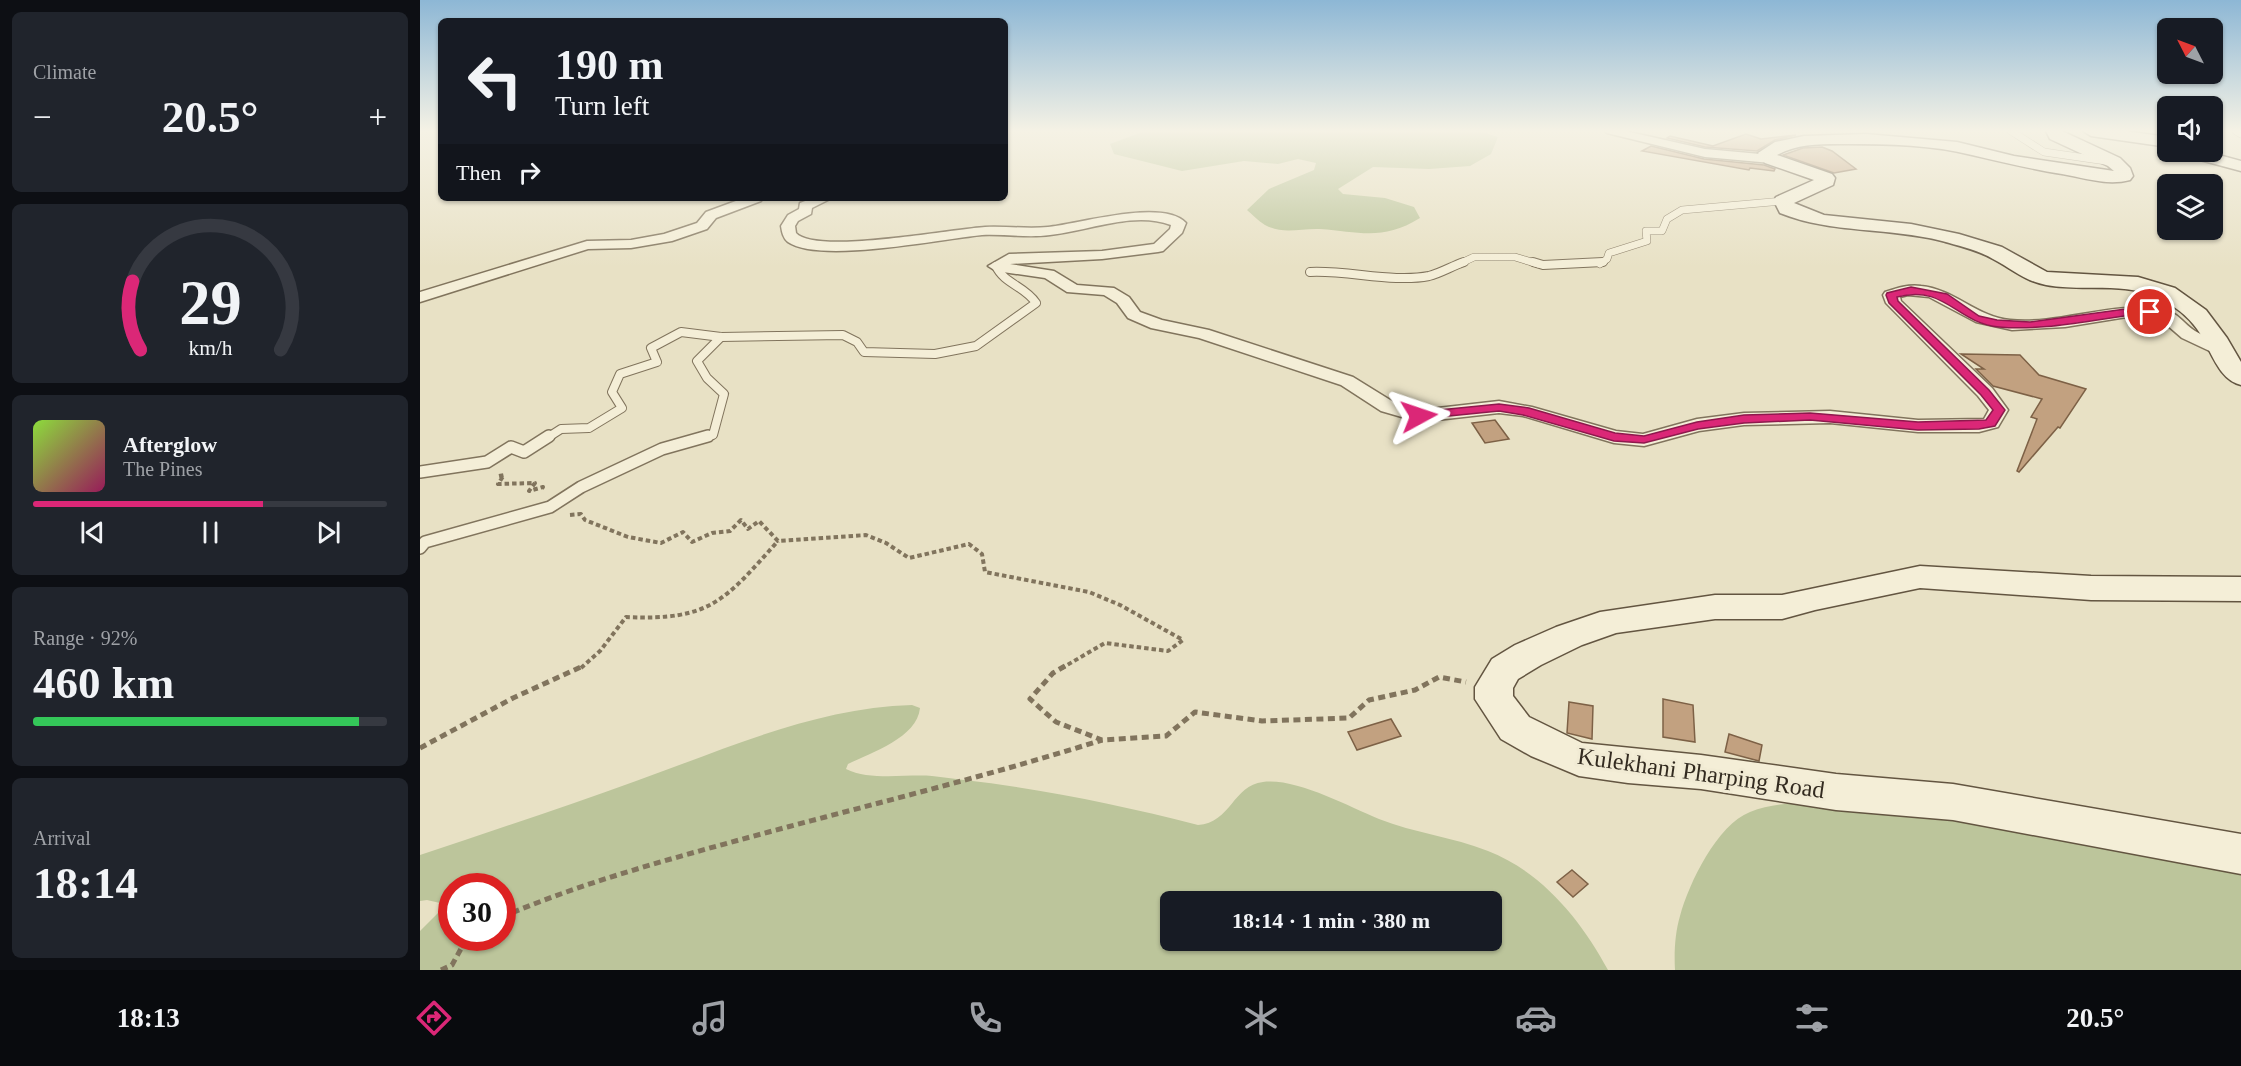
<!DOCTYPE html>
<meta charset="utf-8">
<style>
:root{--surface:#171b24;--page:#20242c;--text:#f1f3f6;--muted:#9ea1a6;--line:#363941;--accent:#db2777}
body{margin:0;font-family:Georgia,serif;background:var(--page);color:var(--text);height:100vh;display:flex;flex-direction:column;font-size:22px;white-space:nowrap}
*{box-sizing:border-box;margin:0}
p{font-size:20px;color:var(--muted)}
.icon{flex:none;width:33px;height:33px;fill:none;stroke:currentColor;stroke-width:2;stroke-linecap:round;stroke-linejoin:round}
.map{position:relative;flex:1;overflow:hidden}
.panel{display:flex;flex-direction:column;gap:12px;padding:12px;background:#0d0f14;width:420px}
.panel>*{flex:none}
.guide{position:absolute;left:18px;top:18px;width:570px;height:183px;border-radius:9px;box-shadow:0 2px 4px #0004;background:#171b24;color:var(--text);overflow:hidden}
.needle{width:39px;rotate:312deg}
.controls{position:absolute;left:1737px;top:18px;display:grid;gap:12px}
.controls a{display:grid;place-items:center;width:66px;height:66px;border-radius:9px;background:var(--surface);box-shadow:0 2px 4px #0004;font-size:30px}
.speed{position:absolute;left:18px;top:873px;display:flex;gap:12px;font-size:30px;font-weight:700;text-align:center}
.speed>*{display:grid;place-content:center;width:78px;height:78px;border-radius:50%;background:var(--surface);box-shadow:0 2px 4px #0004;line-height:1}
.speed .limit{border:9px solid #d22;background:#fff;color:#111}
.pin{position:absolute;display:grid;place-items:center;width:51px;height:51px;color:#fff;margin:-26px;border:3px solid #fff;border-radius:50%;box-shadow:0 2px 6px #0007}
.me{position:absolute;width:66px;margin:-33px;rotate:85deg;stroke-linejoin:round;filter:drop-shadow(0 0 4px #0008)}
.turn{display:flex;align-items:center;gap:21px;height:126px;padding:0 18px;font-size:27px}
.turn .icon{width:78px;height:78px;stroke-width:2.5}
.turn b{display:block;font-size:42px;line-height:51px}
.then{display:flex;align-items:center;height:57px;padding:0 18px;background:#0003;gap:12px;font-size:22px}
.big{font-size:45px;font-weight:700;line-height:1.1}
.panel .widget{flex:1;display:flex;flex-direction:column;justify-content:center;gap:9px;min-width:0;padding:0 21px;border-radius:9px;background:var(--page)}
.panel .dial{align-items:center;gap:0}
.dial svg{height:156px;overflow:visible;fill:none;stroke:var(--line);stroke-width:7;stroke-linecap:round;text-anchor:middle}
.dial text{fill:var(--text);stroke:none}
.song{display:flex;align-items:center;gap:18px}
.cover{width:72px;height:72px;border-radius:9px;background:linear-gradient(135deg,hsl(90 70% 55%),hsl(330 70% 35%))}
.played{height:6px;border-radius:3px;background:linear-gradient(90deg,var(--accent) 65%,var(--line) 65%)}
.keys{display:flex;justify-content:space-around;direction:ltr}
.heat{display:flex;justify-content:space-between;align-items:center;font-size:33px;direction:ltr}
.charge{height:9px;border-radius:4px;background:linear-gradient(90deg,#34c759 92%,var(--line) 0)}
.trip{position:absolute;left:740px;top:891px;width:342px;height:60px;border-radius:9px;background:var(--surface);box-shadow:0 2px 4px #0004;font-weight:700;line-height:60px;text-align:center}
.tab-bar{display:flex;height:96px;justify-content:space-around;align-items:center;background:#090b0e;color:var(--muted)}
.tab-bar .icon{width:42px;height:42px}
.tab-bar .current{color:var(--accent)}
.tab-bar b{font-size:27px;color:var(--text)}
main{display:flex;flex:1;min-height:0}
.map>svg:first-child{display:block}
.green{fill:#bcc59b;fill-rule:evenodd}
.building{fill:#c2a180;stroke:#7d6146;stroke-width:1.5}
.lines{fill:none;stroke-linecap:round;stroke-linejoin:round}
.service-far2-casing{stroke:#81745d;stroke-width:8}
.service-far1-casing{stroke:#81745d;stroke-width:10}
.service-casing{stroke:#81745d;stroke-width:14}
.minor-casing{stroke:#81745d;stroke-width:3}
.secondary-casing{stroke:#635541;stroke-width:3}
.path-far1{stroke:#81745d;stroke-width:4;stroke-dasharray:4.5 3;stroke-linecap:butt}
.path{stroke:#81745d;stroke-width:5;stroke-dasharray:7 4.5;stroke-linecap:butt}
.service-far2{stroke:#f4eed7;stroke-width:7}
.service-far1{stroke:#f4eed7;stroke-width:8}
.service{stroke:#f4eed7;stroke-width:11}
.minor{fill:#f4eed7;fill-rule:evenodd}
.secondary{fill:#f4eed7;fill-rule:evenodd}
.route{fill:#db2777;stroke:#8e194d;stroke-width:1.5}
.labels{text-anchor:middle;stroke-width:6;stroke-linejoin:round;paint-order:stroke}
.near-street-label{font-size:24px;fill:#332b20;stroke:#f1ebd4}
</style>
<main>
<section class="panel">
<div class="widget"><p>Climate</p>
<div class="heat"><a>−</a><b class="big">20.5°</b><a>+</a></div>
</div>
<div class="widget dial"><svg viewBox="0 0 100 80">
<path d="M14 69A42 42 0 1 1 86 69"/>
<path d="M14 69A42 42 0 0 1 10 34" stroke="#db2777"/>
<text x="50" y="56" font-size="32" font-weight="700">29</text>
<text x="50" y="72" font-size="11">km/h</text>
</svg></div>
<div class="widget">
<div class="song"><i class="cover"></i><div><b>Afterglow</b><p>The Pines</p></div></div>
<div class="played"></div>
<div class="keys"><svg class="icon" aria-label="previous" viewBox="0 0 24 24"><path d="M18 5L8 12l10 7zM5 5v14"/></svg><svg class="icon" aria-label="pause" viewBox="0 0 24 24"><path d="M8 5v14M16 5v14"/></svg><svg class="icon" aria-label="next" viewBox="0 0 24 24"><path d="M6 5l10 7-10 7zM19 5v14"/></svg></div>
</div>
<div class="widget"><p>Range · 92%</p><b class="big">460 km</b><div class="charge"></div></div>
<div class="widget"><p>Arrival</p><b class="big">18:14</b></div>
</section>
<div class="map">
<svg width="1821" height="970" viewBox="0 0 1821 970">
<rect width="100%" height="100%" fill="#e8e1c5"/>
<g class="green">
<path d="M725,131h333l20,6 -7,17 -21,12 -41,3 -56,-2 -35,22 5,5 42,4 29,9 6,11c-37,23 -60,14 -100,11 -19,-1 -37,6 -55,-4 -7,-4 -13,-11 -18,-15l22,-21 45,-19 2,-7 -18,-4 -20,5 -34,-3 -62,10 -68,-17 -4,-10z"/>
<path d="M492,705l8,3c-3,30 -48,44 -72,56l-2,5c24,12 60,5 86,7 11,1 22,3 32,4 79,9 157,25 234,45 33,-2 35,-40 65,-43 34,-4 84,24 116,37 35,14 74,18 109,32 54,21 93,69 120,119h-1188v-39l18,-18 2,-10 -13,-3 -7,1v-46c72,-24 144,-48 216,-74 90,-32 178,-73 276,-76zM32,886h50v52h-50zM750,902h321v38h-321z"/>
<path d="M1402,801c141,19 280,41 419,73v96h-566c-1,-18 0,-37 5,-54 9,-33 37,-91 70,-104 23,-9 48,-9 72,-11z"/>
</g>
<g class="building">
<path d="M1326,134l15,5 35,-4 -21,5 -18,11 -52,-4 -38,-9 3,-2 43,10z"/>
<path d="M1231,146l53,13 60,6 11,4 -1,2 -24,-3 -1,2 -107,-19z"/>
<path d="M1402,147l10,4 24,18 -22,4 -51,-18 20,-7z"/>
<path d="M1541,354l59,1 19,20 47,14 -26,39 -2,-1 -39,45 -2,-1 20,-52 -6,-2 11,-18 -49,-13 -17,-17h8z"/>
<path d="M1075,420l14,19 -24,4 -13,-20z"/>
<path d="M1243,699l30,6 2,37 -32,-5z"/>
<path d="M1149,702l24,4 -1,33 -25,-6z"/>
<path d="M971,719l10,17 -44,14 -9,-18z"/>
<path d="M1309,734l33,11 -3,16 -34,-9z"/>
<path d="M1152,870l16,14 -15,13 -16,-15z"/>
</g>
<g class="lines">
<defs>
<g id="service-far2">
<path d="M1591,131l33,21 62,9"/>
<path d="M1816,131l5,3"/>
<path d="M1039,264l15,-7h41l23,7"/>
<path d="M1180,264l7,-5 2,-6 38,-12 -1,-10h16l5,-12 15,-9 101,-9"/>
</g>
<g id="service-far1">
<path d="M1113,262l10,3 60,-3"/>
<path d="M890,272c38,-2 83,11 119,4 12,-3 23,-10 35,-14"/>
<path d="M127,438l14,-9 28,-1 33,-20 -10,-16 8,-18 37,-12 -6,-14 30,-16 40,5 122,-2 14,7 7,10 71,2 41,-8 60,-43c-11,-17 -32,-19 -40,-37"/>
<path d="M283,438l10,-3 11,-41 -17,-16 -10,-17 24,-24"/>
</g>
<g id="service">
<path d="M0,472l67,-10 24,-15 13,5 25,-16"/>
<path d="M0,548l5,-6 125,-35 31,-20 81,-38 46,-13"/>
</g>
<g id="minor">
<path d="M1185,131h20l80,18 66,6 6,4 -6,4 -66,-6 -98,-24z"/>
<path d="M324,198h19l-2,3 -45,17 -9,11 -35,12 -41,7 -43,1 -168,53v-10l167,-51 44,-1 33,-6 33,-11 9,-11z"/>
<path d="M393,198h19l-20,10 -1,6 -13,7 -3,5 1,7c19,22 156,-4 189,-6 21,-1 42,2 63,0 31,-3 115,-29 138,-4l-4,10 -19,18 -5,1 -56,7 -92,5 44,7 23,14 37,3 15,9 11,15 22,8 47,10 144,47 42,26 25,7 79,-9 33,6 84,24 27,3 54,-15 47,-6 86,-2 88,9 66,-1 5,-9 -11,-14 -92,-93 -3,-8 2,-3c12,-4 24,-8 36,-6 33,3 56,31 89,34 53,5 103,-20 155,-10 13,3 19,14 30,21 10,6 22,10 33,15l3,4 -3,4h-12l-34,-16 -22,-19 -27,-3 -68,11 -53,3 -36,-8 -47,-25 -21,-2 -8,2 1,4 91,87 16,22 -10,17 -19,5h-61l-88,-9 -86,2 -45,6 -55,15 -30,-3 -91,-27 -24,-3 -80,9 -38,-11 -40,-26 -142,-47 -48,-10 -23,-10 -11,-15 -13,-8 -37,-3 -22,-14 -49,-7 -8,-5 21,-12 93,-3 52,-7 16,-15 1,-4c-38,-14 -82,6 -121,10 -22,3 -45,-1 -68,0 -41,4 -162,29 -194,7 -5,-4 -6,-10 -7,-16l7,-11 11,-6 1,-6z"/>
</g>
<g id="secondary">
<path d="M1626,131h16l58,27 10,10 3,8 -3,4c-23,6 -45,-2 -68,-6 -31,-5 -60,-12 -90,-19 -39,-10 -83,-11 -124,-11 -23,0 -50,-1 -71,11l55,19 3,4 -2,7 -39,18 30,12 87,9 48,10 43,13 45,25 91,5 37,11 31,22 21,28 14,24v23c-24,-6 -30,-37 -44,-56 -9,-13 -24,-24 -38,-31 -36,-17 -76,-6 -113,-13 -21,-4 -34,-16 -53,-26 -15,-9 -34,-13 -51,-18 -54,-14 -110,-7 -162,-28l-6,-12 2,-4 38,-17 -49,-17 -7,-10 17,-11 29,-6 62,-2 91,8 57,14 100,15 -6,-5 -58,-27z"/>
<path d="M1663,131h42l43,6v10l-77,-11z"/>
<path d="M1763,152h25l33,9v10l-56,-15z"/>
<path d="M1500,566l171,10 150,1v24l-150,-1 -171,-12 -105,22 -33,9h-67l-99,14 -34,12 -41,20 -23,14 -5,9v8l16,21 53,26 119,12 135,19 117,10 288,50v40l-288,-54 -117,-10 -135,-21 -73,-6 -49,-7 -48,-20 -30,-17 -26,-40v-12l17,-28 23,-14 41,-18 44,-15 115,-17h67z"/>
</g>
</defs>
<use href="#service-far2" class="service-far2-casing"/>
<use href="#service-far1" class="service-far1-casing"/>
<use href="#service" class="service-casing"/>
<use href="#minor" class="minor-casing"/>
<use href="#secondary" class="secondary-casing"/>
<g class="path-far1">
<path d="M79,476l5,-1 -6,9 37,-1 -6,8 14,-4 -3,4"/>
<path d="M150,515l11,-1 4,6 43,17 33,6 22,-11 9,10 20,-9 18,-2 11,-11 7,9 11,-8 19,20 88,-6 20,8 23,15 60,-14 13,10 3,18 104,20 31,13 63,35 -15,11 -63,-8 -43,25"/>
<path d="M161,668l19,-17 26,-34c85,4 99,-17 152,-76"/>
</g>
<g class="path">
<path d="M645,666l-12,7 -23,26 26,23 46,18 64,-4 29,-24 67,9 87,-3 20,-18 46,-10 24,-13 27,5"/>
<path d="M0,748l93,-50 70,-32"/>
<path d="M82,917c77,-33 157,-55 237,-77 121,-33 243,-62 363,-100"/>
<path d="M21,970l11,-5 15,-27"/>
</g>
<use href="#service-far2" class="service-far2"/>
<use href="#service-far1" class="service-far1"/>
<use href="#service" class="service"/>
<use href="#minor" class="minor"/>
<use href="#secondary" class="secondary"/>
</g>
<linearGradient id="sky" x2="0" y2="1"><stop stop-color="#8db7d5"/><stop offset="0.49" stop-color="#f5f2e5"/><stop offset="1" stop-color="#f5f2e5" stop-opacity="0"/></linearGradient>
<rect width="1821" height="267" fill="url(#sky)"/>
<path class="route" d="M1491,287l36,7 32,22 18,4 33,2 103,-14 17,1 5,3 -5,3h-17c-44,5 -90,16 -134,12 -43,-4 -54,-43 -102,-30l1,4 91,89 16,20 -10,16 -16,3 -61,1 -108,-10 -66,3 -46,6 -54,14 -30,-2 -91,-26 -24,-4 -80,8 -7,-3 7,-4 80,-8 30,4 86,25 29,3 53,-14 47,-7 66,-2 108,9 68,-2 7,-10 -12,-15 -92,-92 -3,-8 1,-2z"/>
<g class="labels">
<g class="near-street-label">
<text transform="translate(1281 773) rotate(8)" y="8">Kulekhani Pharping Road</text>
</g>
</g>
</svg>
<div class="controls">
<a><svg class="needle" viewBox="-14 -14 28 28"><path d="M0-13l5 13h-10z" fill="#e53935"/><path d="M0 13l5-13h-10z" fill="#9ea1a6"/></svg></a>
<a><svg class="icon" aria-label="sound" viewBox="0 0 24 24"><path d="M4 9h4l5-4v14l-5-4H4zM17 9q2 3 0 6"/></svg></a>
<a><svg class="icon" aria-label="layers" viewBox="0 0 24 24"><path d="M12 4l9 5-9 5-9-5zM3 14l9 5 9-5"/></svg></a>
</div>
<div class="speed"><div class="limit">30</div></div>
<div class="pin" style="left:1730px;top:312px;background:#d93025"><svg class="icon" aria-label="arrive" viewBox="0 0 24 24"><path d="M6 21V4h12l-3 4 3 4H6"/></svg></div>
<svg class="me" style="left:999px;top:416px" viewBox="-20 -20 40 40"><path d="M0-17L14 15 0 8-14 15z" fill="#db2777" stroke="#fff" stroke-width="4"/></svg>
<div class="trip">18:14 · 1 min · 380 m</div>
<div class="guide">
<div class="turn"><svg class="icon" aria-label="left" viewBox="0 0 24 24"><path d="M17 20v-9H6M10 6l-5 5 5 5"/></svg><div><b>190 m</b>Turn left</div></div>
<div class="then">Then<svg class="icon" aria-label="right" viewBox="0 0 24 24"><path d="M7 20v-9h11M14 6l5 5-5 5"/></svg></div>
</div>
</div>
</main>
<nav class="tab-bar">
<b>18:13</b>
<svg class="icon current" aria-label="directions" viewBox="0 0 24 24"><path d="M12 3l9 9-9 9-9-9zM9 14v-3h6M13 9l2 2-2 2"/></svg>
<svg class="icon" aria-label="music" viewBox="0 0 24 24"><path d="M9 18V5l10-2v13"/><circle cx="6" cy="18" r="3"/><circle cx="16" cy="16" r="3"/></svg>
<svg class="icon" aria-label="phone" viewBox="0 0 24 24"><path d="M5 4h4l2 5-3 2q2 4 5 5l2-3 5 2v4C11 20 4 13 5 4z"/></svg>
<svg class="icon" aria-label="climate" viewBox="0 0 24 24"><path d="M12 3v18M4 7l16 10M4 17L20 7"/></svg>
<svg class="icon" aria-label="car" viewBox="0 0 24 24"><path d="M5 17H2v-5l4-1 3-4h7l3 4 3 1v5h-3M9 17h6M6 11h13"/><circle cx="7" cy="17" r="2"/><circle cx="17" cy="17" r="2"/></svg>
<svg class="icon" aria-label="filters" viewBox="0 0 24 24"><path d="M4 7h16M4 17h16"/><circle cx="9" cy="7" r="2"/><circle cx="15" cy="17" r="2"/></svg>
<b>20.5°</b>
</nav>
